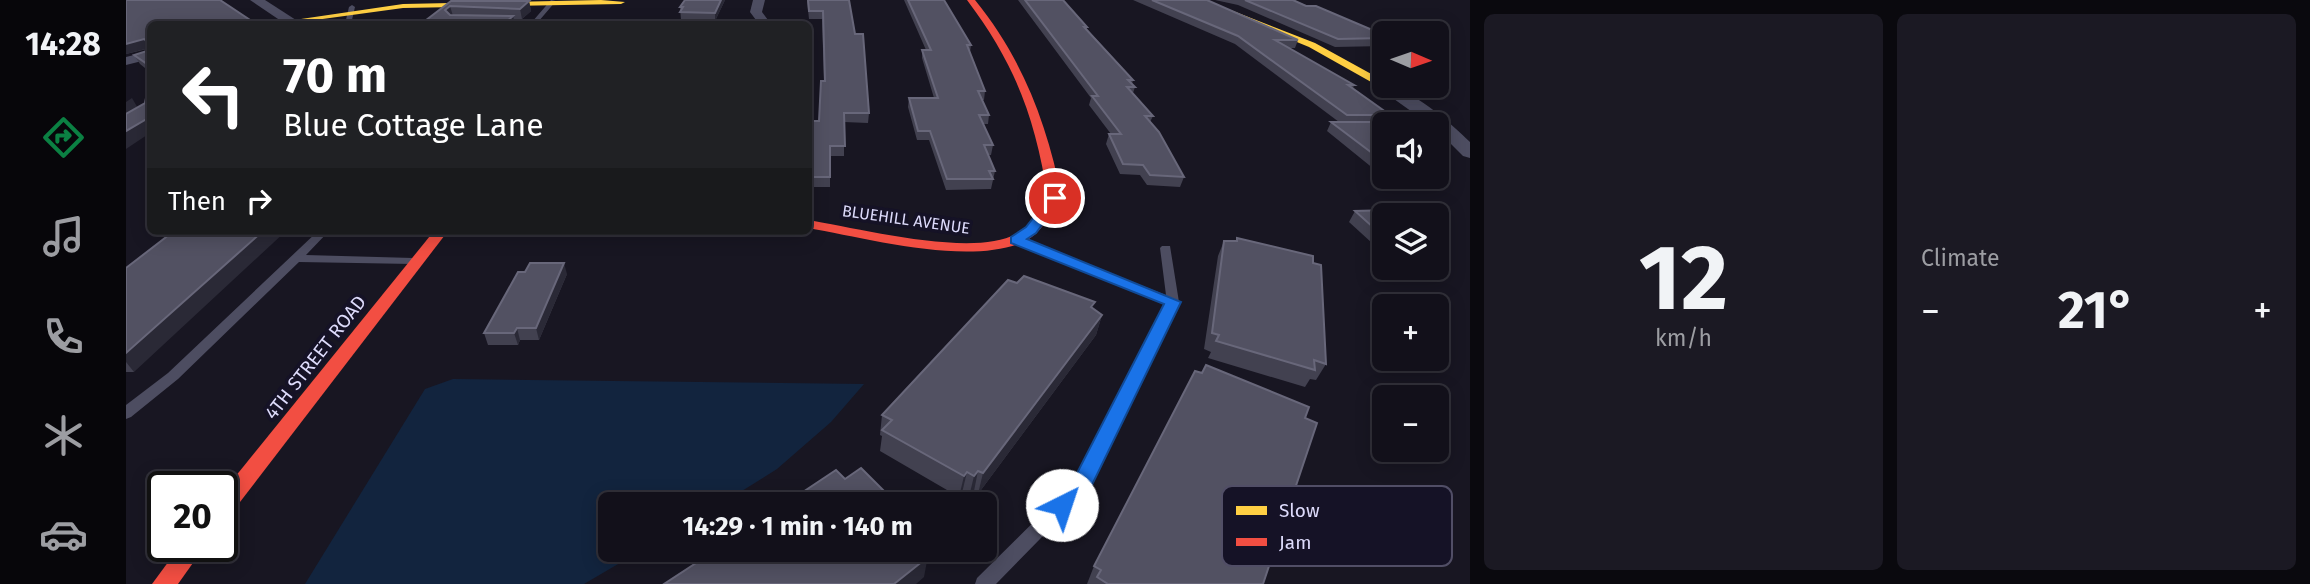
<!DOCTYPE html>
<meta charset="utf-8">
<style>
:root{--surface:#12101a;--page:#1b1923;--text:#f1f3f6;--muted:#9c9da2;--line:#313039;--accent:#0b8043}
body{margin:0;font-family:"Fira Sans",sans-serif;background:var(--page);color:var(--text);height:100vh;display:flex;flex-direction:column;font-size:26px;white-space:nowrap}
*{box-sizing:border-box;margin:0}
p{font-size:23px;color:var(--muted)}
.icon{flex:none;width:38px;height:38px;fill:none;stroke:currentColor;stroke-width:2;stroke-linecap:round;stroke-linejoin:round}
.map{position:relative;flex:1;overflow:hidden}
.side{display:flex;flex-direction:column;gap:14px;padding:14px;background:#0a090e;width:840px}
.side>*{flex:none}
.banner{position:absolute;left:21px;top:21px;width:665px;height:214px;border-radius:10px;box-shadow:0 4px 18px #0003,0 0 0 2px var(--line);background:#202124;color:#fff;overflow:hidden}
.needle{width:46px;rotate:92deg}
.controls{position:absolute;left:1246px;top:21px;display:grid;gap:14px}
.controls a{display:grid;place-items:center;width:77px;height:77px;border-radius:10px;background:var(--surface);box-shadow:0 4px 18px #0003,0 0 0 2px var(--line);font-size:35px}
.speed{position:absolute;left:21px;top:471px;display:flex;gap:14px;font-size:35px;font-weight:700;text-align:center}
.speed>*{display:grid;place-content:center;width:91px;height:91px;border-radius:50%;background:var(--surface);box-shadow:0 4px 18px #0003,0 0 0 2px var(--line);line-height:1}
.speed .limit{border:4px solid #111;border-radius:10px;background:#fff;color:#111}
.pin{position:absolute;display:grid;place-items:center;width:60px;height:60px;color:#fff;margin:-30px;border:4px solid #fff;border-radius:50%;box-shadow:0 2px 7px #0007}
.me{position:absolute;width:77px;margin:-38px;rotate:41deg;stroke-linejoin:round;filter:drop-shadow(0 0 5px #0008)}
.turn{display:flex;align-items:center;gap:24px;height:147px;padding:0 21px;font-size:32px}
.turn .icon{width:91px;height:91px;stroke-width:2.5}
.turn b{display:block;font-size:49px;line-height:60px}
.then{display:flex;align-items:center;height:66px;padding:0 21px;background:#0003;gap:14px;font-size:26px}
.big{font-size:52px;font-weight:700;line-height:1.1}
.side .tile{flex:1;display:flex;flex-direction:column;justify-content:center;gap:10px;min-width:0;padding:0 24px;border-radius:10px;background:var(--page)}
.side .dial{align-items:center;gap:0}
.dial b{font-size:91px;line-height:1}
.heat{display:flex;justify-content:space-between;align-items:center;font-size:38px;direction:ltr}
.side .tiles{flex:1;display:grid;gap:14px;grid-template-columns:repeat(2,1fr)}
.trip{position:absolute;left:472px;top:492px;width:399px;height:70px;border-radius:10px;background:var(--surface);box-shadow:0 4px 18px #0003,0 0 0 2px var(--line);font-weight:700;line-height:70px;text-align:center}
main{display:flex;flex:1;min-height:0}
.dock{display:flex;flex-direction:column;width:126px;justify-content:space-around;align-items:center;background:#07060a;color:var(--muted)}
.dock .icon{width:49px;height:49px}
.dock .active{color:var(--accent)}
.dock b{font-size:32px;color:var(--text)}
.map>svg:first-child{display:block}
.water{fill:#12243e}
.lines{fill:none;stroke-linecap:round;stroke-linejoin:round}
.lane{fill:#4d4d61;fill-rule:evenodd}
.street{fill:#4d4d61;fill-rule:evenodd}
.slow{fill:#ffcf43;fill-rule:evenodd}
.jam{fill:#f24e42;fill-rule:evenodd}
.wall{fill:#424150}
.shaded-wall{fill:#2a2936}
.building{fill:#525162;stroke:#68677a;stroke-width:2}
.route{fill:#1a73e8;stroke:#114b97;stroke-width:2}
.labels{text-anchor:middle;stroke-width:7;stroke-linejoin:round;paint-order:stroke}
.far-street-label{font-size:16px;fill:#dddbfb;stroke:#151226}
.street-label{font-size:19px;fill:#dddbfb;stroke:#151226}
.key{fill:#151226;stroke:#514e66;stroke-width:2}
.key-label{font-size:19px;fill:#dddbfb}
</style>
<main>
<nav class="dock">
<b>14:28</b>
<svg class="icon active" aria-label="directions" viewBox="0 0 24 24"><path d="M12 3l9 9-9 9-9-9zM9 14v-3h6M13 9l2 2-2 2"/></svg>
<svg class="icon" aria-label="music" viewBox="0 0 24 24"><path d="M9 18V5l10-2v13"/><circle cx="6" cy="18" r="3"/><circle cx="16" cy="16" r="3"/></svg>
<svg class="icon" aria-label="phone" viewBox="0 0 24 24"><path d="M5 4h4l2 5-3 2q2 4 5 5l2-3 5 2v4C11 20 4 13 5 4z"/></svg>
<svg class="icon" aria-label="climate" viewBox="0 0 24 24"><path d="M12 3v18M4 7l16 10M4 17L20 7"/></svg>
<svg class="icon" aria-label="car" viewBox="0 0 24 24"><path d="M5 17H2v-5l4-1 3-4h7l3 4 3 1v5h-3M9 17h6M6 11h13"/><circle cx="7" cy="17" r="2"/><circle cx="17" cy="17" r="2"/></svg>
</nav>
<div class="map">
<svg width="1344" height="584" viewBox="0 0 1344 584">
<rect width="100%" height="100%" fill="#181622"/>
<path class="water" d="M327,379l411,5 -33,38 -54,47 -56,35h-110v46h31l-58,34h-279l120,-195z"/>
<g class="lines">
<g class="lane">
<path d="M425,0l5,1 -18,21 5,2h-45l-3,-2 3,-2 34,2z"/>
<path d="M226,5l3,2 -4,17h-6l4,-17z"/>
<path d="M192,231h11l-23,24 107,3 6,3 -6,3 -114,-2 -121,117 -47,38 -5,2v-14l42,-32z"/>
<path d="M890,237l150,58 -6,-47 2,-2h8l9,56 -91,188 -92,94h-21l2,-6 99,-98 90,-176 -154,-62 -2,-2 2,-2z"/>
</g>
<g class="street">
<path d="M124,0h15l31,20 -12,3z"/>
<path d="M627,0h12l-3,12 9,12h-12l-9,-12z"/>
<path d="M24,51v8l-24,6v-8z"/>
<path d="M1258,82v4c25,0 68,38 86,56v16l-7,-2 -26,-26v-6h-8l-49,-35 -2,-3z"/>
</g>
<g class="slow">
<path d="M475,0l24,2 -4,2 -218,4 -117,16h-19l136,-20z"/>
<path d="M1068,0h11l110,43 69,38v5h5l-9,1 -71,-40z"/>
</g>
<g class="jam">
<path d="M841,0h8c48,59 72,124 87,198l-2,3c-10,13 -19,33 -35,40 -55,26 -158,-3 -217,-13v-8c50,8 164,38 208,14 14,-7 23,-24 32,-36 -13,-80 -32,-133 -81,-198z"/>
<path d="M308,231h14l-218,284 -8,3v-25z"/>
<path d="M54,546h25l-27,38h-26z"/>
</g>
</g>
<g class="wall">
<path d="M0,0l24,24v48l-10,-8 -6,-9 13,-4v-2l-21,5z"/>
<path d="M599,0l-10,21 -34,-1 -1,-13z"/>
<path d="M681,0h42l20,113 -1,10 -24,-1v34h-14v31h-22v-52h2l9,-14 5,-40 -2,-62h-13z"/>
<path d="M778,0h40l27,45 -1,7 15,39 -1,9h-2l7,15 -1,9h-5l10,21 -2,10h-3l7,16 -4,18 -45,1 -17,-50h-12l-9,-33 1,-9h25l-12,-40v-8h4z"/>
<path d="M892,0h45l24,27v2l46,51 -1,4 3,3 -2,6 20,23 -3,6 34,55 -4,10 -33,-2 -7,-10 -20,-1 -14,-30 3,-10h2l-22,-29 2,-7z"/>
<path d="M1007,0h74l91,40 -3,8h-7l66,37 -1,4 37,26 -3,7 -3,2v53h42l-41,1 -58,-47 4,-9h8l-104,-78z"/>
<path d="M1089,0h78l91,35v11l-49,1 -97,-42z"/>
<path d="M325,1h78l2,10 -9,8h-9l2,5h-94z"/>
<path d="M1229,211l29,4v39l-35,-32z"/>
<path d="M1111,238l76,25 13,101 -10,16 -6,-1 -5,8 -97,-29 3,-6 -7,-3 14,-93 6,-15h12z"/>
<path d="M0,268l8,104h-8z"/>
<path d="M441,274l-28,66h-19l-2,5h-30l-4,-12z"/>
<path d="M891,283l76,26 9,6 -6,20 -118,159 -4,-3 -5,6 -7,-4 -3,4 -79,-46 2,-15 -2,-1 2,-20z"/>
<path d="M1179,418l-42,166h-176l7,-18z"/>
</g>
<g class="shaded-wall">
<path d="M595,0h4l-10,21v-8z"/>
<path d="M403,1l2,10 -9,8 -2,-10z"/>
<path d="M324,6l3,10 -5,4 -3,-10z"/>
<path d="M387,16l2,8h-11z"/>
<path d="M18,39l5,9 -23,6v-10z"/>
<path d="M6,98l7,12 -13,8v-16z"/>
<path d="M24,117v16l-24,16v-18z"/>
<path d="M137,231h23l-152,141 -8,-10v-9z"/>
<path d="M438,263l3,11 -28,66 -3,-12z"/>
<path d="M976,315l-6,20 -118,159 5,-21z"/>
<path d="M391,328l3,12 -2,5 -4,-12z"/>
<path d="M852,471l-4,20 -5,6 5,-21z"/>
<path d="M841,472l-5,21 -3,4 5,-21z"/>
<path d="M792,550h11l-5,27 -8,7h-22z"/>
</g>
<g class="building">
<path d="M0,0h94l36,24h-106v42l-16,-11 13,-4 1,-9 -4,-3 -18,5z"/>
<path d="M559,0h36l-6,13 -35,-1 3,-5h-3z"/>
<path d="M682,0h41l6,34h8l6,79h-25l1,33h-15v31h-22v-42h2l1,-14h8l2,-40h4l-2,-70h-14z"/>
<path d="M782,0h36l27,45h-4l18,46h-7l11,24h-10l14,30h-9l11,26h-6l4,8h-46l-17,-48h-12l-9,-33h29l-16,-48h9z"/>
<path d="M899,0h38l24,27h-3l49,53h-5l7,7h-8l26,29h-8l14,16 25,45 -34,-2 -7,-10 -20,-1 -14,-30h12l-29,-38h6z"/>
<path d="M1026,0h55l91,40h-23l79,45h-6l42,30h-43l-109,-79z"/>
<path d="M1119,0h48l13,6h10l68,29v3l-46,1z"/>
<path d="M325,1h78l-9,8 -70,-3 -5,4 5,5 63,1 -9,8h-83z"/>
<path d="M20,98l4,1v18l-24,14v-17l19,-11z"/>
<path d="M1205,122h55l4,2h-6v38z"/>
<path d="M1267,210l7,5h-16v22l-29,-26z"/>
<path d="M48,231h89l-137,122v-85z"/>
<path d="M1111,238l76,18v7l8,2 5,99 -12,-4 1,10 -99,-29 3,-6 -7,-2 12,-92h13z"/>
<path d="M404,263h34l-28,65h-19l-3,5h-30l34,-61h7z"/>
<path d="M898,276l71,26 -4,5 11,8 -119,158 -5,-2 -4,5 -7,-4 -3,4 -82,-46 10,-10 -10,-5 126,-135 9,3z"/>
<path d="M1080,365l103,42 -4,11 12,5 -54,161h-155l-11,-7 4,-7 -7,-4 101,-195 7,2z"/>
<path d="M735,468l28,28 5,-3 12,11h-121l51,-34 9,9z"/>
<path d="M590,550h207l-1,1 6,6 -34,27h-230z"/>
</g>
<path class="route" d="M925,195l11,3 -26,35 -9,6 154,63 -92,189c-10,11 -19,26 -35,21l-3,-7 23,-26 90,-175 -153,-61v-6l15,-10z"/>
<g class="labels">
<g class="far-street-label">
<text transform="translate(780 219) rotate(8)" y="6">BLUEHILL AVENUE</text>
</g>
<g class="street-label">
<text transform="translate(189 357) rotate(-52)" y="7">4TH STREET ROAD</text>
</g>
</g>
<rect x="1096" y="486" width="230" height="80" rx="10" class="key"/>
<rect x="1110" y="506" width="31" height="9" fill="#ffcf43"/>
<rect x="1110" y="538" width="31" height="8" fill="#f24e42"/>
<g class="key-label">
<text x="1153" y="517">Slow</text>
<text x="1153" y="549">Jam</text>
</g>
</svg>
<div class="controls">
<a><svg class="needle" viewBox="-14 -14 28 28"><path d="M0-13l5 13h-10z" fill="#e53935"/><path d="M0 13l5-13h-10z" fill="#9c9da2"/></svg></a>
<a><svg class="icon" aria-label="sound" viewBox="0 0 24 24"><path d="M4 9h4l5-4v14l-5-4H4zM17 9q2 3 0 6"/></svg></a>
<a><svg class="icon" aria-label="layers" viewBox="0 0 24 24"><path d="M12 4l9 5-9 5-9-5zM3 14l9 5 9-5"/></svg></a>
<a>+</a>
<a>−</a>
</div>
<div class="speed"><div class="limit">20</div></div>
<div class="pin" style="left:929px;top:198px;background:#d93025"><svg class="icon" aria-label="arrive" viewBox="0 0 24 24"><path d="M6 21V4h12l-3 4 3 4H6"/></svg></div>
<svg class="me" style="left:936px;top:505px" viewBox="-20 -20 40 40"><circle r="19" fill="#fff"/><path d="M0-13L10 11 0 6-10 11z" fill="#1a73e8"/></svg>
<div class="trip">14:29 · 1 min · 140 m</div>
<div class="banner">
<div class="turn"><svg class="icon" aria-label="left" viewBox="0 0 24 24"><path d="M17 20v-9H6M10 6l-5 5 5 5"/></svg><div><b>70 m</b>Blue Cottage Lane</div></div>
<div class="then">Then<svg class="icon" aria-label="right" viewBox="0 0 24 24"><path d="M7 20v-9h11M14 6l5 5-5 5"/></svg></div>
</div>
</div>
<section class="side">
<div class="tiles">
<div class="tile dial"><b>12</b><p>km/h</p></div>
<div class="tile"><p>Climate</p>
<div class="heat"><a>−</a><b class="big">21°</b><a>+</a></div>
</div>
</div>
</section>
</main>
